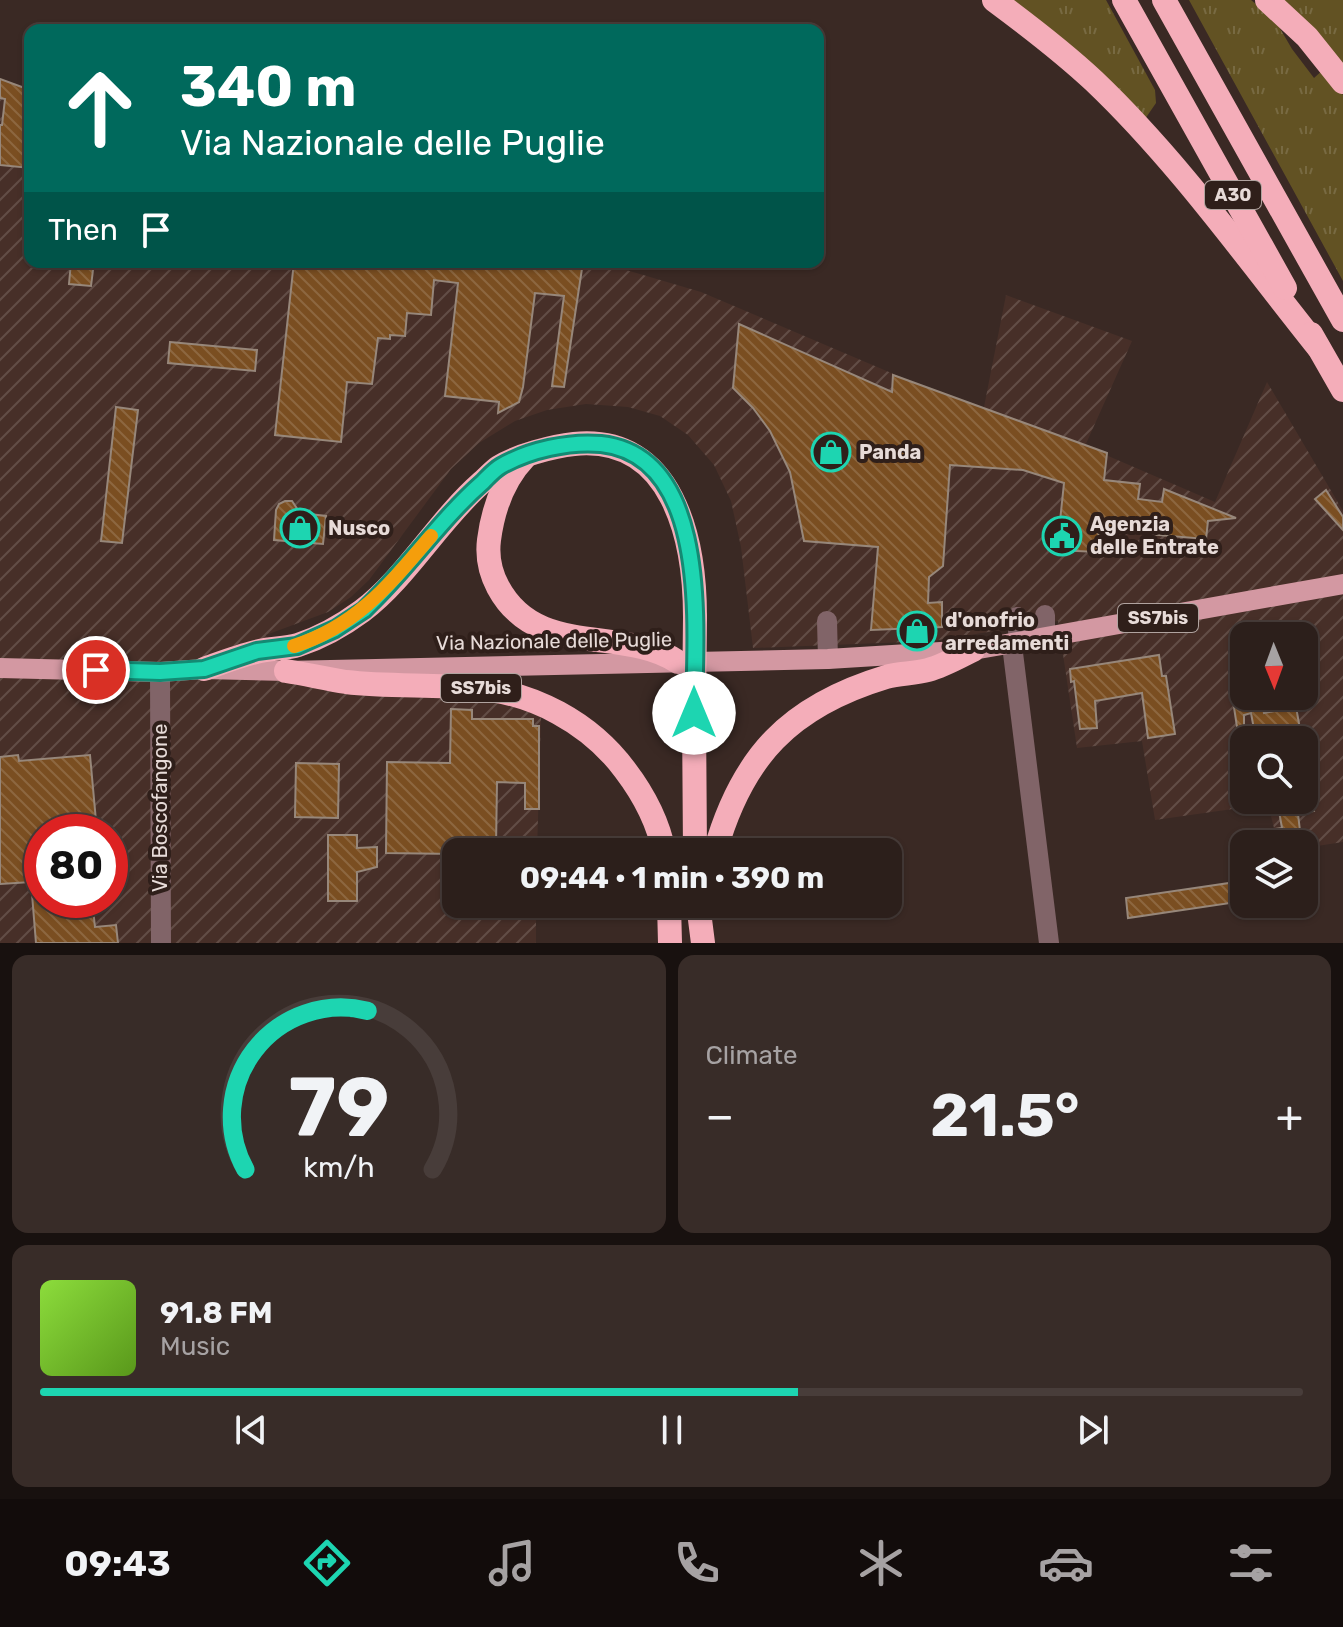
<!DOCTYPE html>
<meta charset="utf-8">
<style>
:root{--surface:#2c1f1b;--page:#382c28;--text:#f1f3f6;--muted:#a6a2a3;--line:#483d3a;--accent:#1dd5b1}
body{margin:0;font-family:Rubik,sans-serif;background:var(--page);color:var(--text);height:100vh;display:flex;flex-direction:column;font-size:30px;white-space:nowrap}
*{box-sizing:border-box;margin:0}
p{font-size:26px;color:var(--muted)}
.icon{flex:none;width:44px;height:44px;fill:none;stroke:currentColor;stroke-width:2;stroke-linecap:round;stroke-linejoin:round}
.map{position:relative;height:943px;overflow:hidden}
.details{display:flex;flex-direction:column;gap:12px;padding:12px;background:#18110f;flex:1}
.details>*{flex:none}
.guide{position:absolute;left:24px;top:24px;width:800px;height:244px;border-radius:16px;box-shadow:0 2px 6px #0004,0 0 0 2px var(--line);background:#00695c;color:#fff;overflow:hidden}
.needle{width:52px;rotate:179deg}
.tools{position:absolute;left:1230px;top:622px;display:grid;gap:16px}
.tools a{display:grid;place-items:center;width:88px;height:88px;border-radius:16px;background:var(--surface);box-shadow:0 2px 6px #0004,0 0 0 2px var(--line);font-size:40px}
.speed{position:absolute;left:24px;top:814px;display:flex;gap:16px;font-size:40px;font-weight:700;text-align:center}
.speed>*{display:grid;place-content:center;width:104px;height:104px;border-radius:50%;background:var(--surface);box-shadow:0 2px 6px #0004,0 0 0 2px var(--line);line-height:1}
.speed .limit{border:12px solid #d22;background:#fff;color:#111}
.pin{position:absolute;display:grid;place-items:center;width:68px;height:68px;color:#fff;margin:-34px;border:4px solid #fff;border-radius:50%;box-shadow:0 2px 8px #0007}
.me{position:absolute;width:88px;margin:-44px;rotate:0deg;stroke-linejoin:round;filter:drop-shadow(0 0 6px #0008)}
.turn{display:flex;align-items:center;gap:28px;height:168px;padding:0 24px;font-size:36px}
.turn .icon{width:104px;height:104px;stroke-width:2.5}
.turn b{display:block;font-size:56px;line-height:68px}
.then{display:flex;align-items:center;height:76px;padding:0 24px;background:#0003;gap:16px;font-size:30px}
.big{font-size:60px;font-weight:700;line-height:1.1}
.details .widget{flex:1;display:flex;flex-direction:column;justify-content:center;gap:12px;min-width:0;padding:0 28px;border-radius:16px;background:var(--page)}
.details .dial{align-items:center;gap:0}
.dial svg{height:208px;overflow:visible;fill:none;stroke:var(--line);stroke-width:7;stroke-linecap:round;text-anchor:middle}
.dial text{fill:var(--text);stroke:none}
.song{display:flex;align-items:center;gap:24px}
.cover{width:96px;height:96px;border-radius:12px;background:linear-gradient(135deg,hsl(90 70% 55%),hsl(90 70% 35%))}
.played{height:8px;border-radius:4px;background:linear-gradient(90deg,var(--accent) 60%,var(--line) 60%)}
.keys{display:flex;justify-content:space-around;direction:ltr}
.heat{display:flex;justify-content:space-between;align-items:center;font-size:44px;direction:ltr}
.details .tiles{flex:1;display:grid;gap:12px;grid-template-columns:1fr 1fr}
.widget:last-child{grid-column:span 2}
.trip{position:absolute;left:442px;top:838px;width:460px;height:80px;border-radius:16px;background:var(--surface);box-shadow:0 2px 6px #0004,0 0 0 2px var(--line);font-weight:700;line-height:80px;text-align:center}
.tab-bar{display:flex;height:128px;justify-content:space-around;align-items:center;background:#120c0b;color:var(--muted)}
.tab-bar .icon{width:56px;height:56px}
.tab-bar .selected{color:var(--accent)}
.tab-bar b{font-size:36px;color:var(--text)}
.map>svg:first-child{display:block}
.industrial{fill:url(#industrial-furrows);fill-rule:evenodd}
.grass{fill:url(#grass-tufts)}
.building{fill:url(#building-back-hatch);stroke:#97877a;stroke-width:2}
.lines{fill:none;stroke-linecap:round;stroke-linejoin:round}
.minor{stroke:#816468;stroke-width:20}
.major{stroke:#d398a2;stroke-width:20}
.highway{stroke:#f4adb9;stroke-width:24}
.highway-bridge{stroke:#f4adb9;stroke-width:24}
.route-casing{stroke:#138a73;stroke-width:20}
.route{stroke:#1dd5b1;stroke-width:14}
.slow{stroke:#f59e0b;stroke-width:14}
.labels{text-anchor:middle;stroke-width:8;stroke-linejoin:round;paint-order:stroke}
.shield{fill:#2f1f1a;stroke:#b0a39f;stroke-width:2}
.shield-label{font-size:18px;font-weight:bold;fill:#e7dbd8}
.poi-label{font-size:20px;font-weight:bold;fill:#e7dbd8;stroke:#2f1f1a;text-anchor:start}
.street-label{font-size:20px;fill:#e7dbd8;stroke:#2f1f1a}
</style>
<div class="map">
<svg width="1343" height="943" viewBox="0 0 1343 943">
<defs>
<pattern id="industrial-furrows" width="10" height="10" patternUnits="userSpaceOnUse" patternTransform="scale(2)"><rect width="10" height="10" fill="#472f28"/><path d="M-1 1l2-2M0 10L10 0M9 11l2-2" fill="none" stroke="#624d46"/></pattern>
<pattern id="grass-tufts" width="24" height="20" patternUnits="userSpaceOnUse" patternTransform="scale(2)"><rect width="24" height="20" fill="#625223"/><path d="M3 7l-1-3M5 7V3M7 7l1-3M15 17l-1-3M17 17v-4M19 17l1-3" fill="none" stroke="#786a42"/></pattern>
<pattern id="building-back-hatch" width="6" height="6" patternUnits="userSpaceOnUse" patternTransform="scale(2)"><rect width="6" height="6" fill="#7a4e21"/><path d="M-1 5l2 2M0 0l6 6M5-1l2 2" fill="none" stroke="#8d6740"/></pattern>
</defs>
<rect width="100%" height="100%" fill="#3a2924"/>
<path class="industrial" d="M0,79l30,11v172h569l102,30 282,120 23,-117 126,46 -47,105 130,56 52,-120 76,129v331l-39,6v-4h-26l-10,-40 -113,16 -13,-79 -65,7 -19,-127 -126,20 -179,7 -12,-101 -10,-46 -17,-36 -26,-30 -28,-19 -32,-9 -42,-3 -39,6 -32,11 -36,22 -28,26 -82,111 -18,17 -23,15 -62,23 17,46 65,9 161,13 32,14 -4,135h-81v52h80v39h-536zM1244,636h60v60h-60zM1244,740h60v60h-60zM42,832h68v68h-68z"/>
<g class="grass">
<path d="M1009,0h97l49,90 1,13 -11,16z"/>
<path d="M1189,0h62l24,20 17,29 22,29 10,-9 19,26v186z"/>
<path d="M1279,0h64v68z"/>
</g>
<g class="building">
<path d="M0,79l30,11v78l-30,-3v-40h2l3,-26 -5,-1z"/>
<path d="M71,262h23l-3,24 -22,-2z"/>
<path d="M294,262h289l-19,125 -12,-1 12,-90 -29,-3 -12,94 -4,15 -21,11 1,-11 -54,-6 13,-113 -24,-3 -3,35 -24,-2 -2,23 -15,-1v4l-12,-1 -6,46 -25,-2 -6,60 -66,-7z"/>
<path d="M739,324l153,68 1,-17 214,78 -3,27 36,4 -2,15 24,3 2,-13 72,29 -28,3 -2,18 -107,-9 -2,22 -40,-2 7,-67 -41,-13 -73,-5 -7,101 -14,11 -1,26 14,-1v25l-71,3 7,-83 -74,-6 -14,-69 -20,-41 -17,-23 -20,-20z"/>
<path d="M170,342l87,8 -2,21 -87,-8z"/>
<path d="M116,407l22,3 -16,133 -21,-2z"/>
<path d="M1326,490l17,27v13l-28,-31z"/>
<path d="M285,501h7l8,12 26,3 -3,28 -49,-4 2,-30 3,-6z"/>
<path d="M1159,655l3,21h4l9,58 -27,4 -6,-45 -47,8 2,27 -17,1 -6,-48 -3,1 -1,-13z"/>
<path d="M1244,679v17h17l3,17 32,-6 6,33h-46l-5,-27 -7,2v12h-7l-7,-46z"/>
<path d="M451,709l21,1v9h61v7h6v83h-14v-26l-28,-1 -1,65 -32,-1v6l-8,2 -70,-1 1,-91 63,1z"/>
<path d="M18,755l1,6 71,-6 7,77h-55v68h50l3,27 21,-2 2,18h-82l-5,-61 -31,2v-127z"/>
<path d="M296,763l43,1 -1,54 -43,-1z"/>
<path d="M1277,800h35l2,11 -16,3 3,25 -26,3 -1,-13 8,-1z"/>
<path d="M328,835h29v13l20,-1v20l-20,5v29h-29z"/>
<path d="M1243,881l1,20 -116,17 -2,-20z"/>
</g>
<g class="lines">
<g class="minor">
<path d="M1045,615v24"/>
<path d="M1017,617l2,26"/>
<path d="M827,621l1,38"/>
<path d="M1012,645l37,298"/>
<path d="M160,672l1,271"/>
</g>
<path class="major" d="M0,668l160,4 44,-3 82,2 542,-12 145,-9 370,-66"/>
<g class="highway">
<path d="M994,0c35,26 68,51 100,81 83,79 152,176 224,266"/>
<path d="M1124,0l161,288"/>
<path d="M1164,0l179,320"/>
<path d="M1267,0l40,37 36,45"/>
<path d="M1311,334l32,56"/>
<path d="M525,457c-21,22 -32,52 -36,83 -2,16 1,32 9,47 39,73 125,38 180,75"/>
<path d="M204,669c17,-6 35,-13 52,-17 14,-4 29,-3 42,-7 22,-7 45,-20 64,-34 43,-32 77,-91 119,-128 6,-5 12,-12 18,-16 17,-11 55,-21 75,-23 99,-10 121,96 121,173"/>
<path d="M286,671c20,3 40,8 60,11 42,5 86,2 128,6 59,4 116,35 151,82 19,25 33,51 39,82"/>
<path d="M694,713l1,139"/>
<path d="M715,852c27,-96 75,-146 171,-175 13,-4 28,-3 42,-7 15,-4 31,-13 45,-20"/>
<path d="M669,904l1,39"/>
<path d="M698,904l5,39"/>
</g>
<path class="highway-bridge" d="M694,713l1,-96"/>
</g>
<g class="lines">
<defs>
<path id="route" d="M96,670l64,2 44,-3 53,-18 40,-5 38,-17 29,-19 11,-11c38,-38 68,-82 108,-117 5,-5 11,-12 18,-16 28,-16 68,-25 100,-22 111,12 94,190 93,269"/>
</defs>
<use href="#route" class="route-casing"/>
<use href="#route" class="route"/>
<path class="slow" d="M294,646c63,-20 96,-62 137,-110"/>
</g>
<defs>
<symbol id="shop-ring" viewBox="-11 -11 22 22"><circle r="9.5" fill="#2f1f1a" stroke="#1dd5b1" stroke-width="1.5"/><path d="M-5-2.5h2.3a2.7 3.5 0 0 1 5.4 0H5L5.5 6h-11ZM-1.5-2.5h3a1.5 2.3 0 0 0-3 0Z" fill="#1dd5b1"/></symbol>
<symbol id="civic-ring" viewBox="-11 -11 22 22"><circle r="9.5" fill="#2f1f1a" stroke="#1dd5b1" stroke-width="1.5"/><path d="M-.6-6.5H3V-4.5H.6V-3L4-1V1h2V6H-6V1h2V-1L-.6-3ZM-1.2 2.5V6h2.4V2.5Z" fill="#1dd5b1"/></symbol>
</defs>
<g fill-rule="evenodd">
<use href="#shop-ring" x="809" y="430" width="44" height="44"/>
<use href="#shop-ring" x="278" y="506" width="44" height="44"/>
<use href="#civic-ring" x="1040" y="514" width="44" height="44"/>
<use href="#shop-ring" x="895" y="609" width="44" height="44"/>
</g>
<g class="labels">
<g class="shield">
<rect x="1205" y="181" width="56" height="28" rx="6"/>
<rect x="1118" y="604" width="80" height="28" rx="6"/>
<rect x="441" y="674" width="80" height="28" rx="6"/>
</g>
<g class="shield-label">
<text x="1233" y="201">A30</text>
<text x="1158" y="624">SS7bis</text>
<text x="481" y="694">SS7bis</text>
</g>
<g class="poi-label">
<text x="859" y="459">Panda</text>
<text x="1090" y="531">Agenzia<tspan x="1090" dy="23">delle Entrate</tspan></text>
<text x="328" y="535">Nusco</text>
<text x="945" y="627">d'onofrio<tspan x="945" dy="23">arredamenti</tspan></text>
</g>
<g class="street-label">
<text transform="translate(554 641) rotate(-1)" y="7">Via Nazionale delle Puglie</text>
<text transform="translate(160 808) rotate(-90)" y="7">Via Boscofangone</text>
</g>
</g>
</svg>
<div class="tools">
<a><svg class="needle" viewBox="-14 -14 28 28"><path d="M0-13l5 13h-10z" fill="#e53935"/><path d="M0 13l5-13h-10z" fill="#a6a2a3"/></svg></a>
<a><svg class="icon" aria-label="search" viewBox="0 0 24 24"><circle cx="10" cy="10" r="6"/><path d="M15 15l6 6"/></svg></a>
<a><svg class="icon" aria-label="layers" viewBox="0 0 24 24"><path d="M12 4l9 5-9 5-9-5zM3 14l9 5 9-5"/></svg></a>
</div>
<div class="speed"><div class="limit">80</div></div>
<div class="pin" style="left:96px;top:670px;background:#d93025"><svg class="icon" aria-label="arrive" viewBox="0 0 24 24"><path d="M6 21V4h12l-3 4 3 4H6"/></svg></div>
<svg class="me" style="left:694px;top:713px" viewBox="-20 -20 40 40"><circle r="19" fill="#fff"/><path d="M0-13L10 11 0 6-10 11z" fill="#1dd5b1"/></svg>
<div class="trip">09:44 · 1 min · 390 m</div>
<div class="guide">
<div class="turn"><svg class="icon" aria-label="ahead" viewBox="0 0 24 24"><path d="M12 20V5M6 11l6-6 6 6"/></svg><div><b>340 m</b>Via Nazionale delle Puglie</div></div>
<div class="then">Then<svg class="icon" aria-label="arrive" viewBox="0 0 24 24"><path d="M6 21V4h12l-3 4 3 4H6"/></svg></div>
</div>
</div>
<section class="details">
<div class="tiles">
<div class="widget dial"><svg viewBox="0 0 100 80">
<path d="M14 69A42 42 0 1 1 86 69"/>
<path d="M14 69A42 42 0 0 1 61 8" stroke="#1dd5b1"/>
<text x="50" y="56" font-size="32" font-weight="700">79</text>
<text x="50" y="72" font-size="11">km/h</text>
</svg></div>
<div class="widget"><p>Climate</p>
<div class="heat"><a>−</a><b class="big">21.5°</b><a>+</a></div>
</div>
<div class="widget">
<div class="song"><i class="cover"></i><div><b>91.8 FM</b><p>Music</p></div></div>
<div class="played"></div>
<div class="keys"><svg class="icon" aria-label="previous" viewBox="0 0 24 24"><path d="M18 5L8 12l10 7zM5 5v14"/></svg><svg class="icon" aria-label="pause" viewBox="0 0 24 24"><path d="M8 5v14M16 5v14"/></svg><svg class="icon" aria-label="next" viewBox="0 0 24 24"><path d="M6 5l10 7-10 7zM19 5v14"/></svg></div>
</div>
</div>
</section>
<nav class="tab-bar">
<b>09:43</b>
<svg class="icon selected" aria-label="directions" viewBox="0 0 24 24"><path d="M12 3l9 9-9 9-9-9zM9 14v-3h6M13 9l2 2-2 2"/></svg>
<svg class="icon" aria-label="music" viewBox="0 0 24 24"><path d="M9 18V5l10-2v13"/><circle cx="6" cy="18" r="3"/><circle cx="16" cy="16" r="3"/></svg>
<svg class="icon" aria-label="phone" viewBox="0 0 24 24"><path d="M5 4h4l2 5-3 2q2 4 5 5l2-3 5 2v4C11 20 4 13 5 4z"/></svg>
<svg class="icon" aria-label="climate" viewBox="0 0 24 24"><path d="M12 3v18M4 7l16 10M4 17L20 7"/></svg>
<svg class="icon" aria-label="car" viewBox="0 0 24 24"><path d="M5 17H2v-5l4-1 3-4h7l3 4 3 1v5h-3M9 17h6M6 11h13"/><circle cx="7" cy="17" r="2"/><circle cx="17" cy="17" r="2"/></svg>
<svg class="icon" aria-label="filters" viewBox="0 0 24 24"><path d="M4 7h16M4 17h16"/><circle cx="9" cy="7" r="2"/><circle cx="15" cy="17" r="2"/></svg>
</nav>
